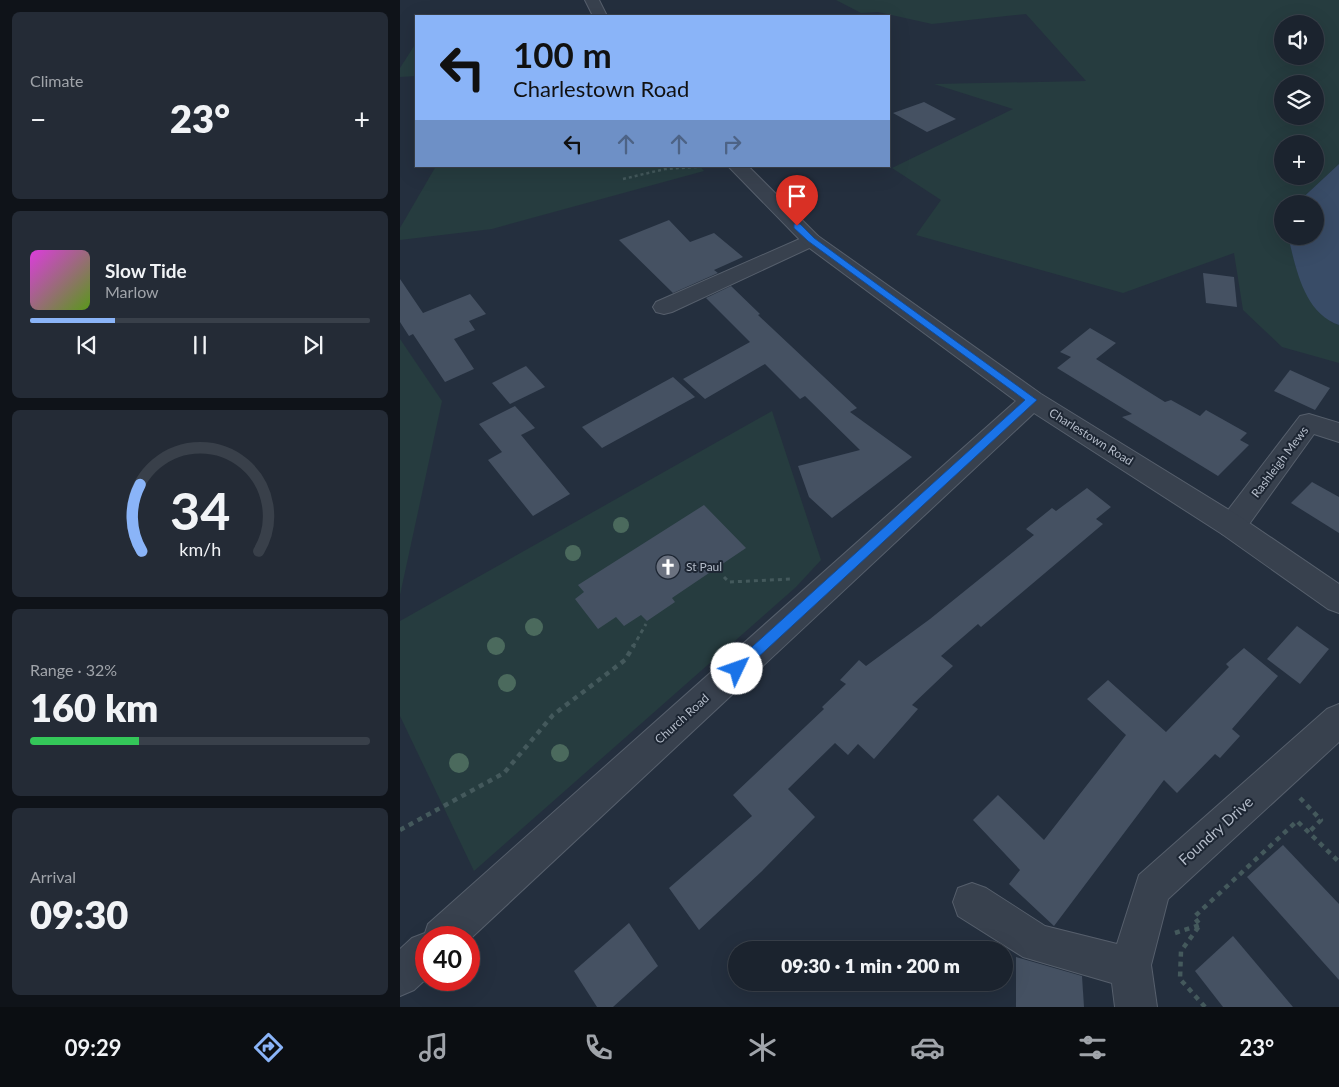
<!DOCTYPE html>
<meta charset="utf-8">
<style>
:root{--surface:#1b232e;--page:#242b36;--text:#f1f3f6;--muted:#a0a4aa;--line:#39404a;--accent:#8ab4f8}
body{margin:0;font-family:Lato,sans-serif;background:var(--page);color:var(--text);height:100vh;display:flex;flex-direction:column;font-size:19px;white-space:nowrap}
*{box-sizing:border-box;margin:0}
p{font-size:16px;color:var(--muted)}
.icon{flex:none;width:28px;height:28px;fill:none;stroke:currentColor;stroke-width:2;stroke-linecap:round;stroke-linejoin:round}
.map{position:relative;flex:1;overflow:hidden}
.panel{display:flex;flex-direction:column;gap:12px;padding:12px;background:#0f1319;width:400px}
.panel>*{flex:none}
.banner{position:absolute;left:15px;top:15px;width:475px;height:152px;border-radius:0px;box-shadow:0 5px 20px #0002,0 0 0 1px var(--line);background:#8ab4f8;color:#111;overflow:hidden}
.controls{position:absolute;left:874px;top:15px;display:grid;gap:10px}
.controls a{display:grid;place-items:center;width:50px;height:50px;border-radius:50%;background:var(--surface);box-shadow:0 5px 20px #0002,0 0 0 1px var(--line);font-size:25px}
.speed{position:absolute;left:15px;top:926px;display:flex;gap:10px;font-size:25px;font-weight:700;text-align:center}
.speed>*{display:grid;place-content:center;width:65px;height:65px;border-radius:50%;background:var(--surface);box-shadow:0 5px 20px #0002,0 0 0 1px var(--line);line-height:1}
.speed .limit{border:8px solid #d22;background:#fff;color:#111}
.pin{position:absolute;display:grid;place-items:center;width:42px;height:42px;color:#fff;margin:-51px -21px;border-radius:50% 50% 50% 0;rotate:-45deg;box-shadow:0 0 5px #0007}
.pin .icon{rotate:45deg}
.me{position:absolute;width:55px;margin:-28px;rotate:48deg;stroke-linejoin:round;filter:drop-shadow(0 0 4px #0008)}
.turn{display:flex;align-items:center;gap:18px;height:105px;padding:0 15px;font-size:22px}
.turn .icon{width:65px;height:65px;stroke-width:2.5}
.turn b{display:block;font-size:35px;line-height:42px}
.lanes{display:flex;align-items:center;height:48px;padding:0 15px;background:#0003;justify-content:center;gap:25px;direction:ltr}
.lanes .off{opacity:.35}
.big{font-size:38px;font-weight:800;line-height:1.1}
.panel .card{flex:1;display:flex;flex-direction:column;justify-content:center;gap:8px;min-width:0;padding:0 18px;border-radius:8px;background:var(--page)}
.panel .dial{align-items:center;gap:0}
.dial svg{height:130px;overflow:visible;fill:none;stroke:var(--line);stroke-width:7;stroke-linecap:round;text-anchor:middle}
.dial text{fill:var(--text);stroke:none}
.song{display:flex;align-items:center;gap:15px}
.cover{width:60px;height:60px;border-radius:8px;background:linear-gradient(135deg,hsl(300 70% 55%),hsl(90 70% 35%))}
.played{height:5px;border-radius:2px;background:linear-gradient(90deg,var(--accent) 25%,var(--line) 25%)}
.keys{display:flex;justify-content:space-around;direction:ltr}
.heat{display:flex;justify-content:space-between;align-items:center;font-size:28px;direction:ltr}
.charge{height:8px;border-radius:4px;background:linear-gradient(90deg,#34c759 32%,var(--line) 0)}
.trip{position:absolute;left:328px;top:941px;width:285px;height:50px;border-radius:25px;background:var(--surface);box-shadow:0 5px 20px #0002,0 0 0 1px var(--line);font-weight:800;line-height:50px;text-align:center}
.dock{display:flex;height:80px;justify-content:space-around;align-items:center;background:#0b0e12;color:var(--muted)}
.dock .icon{width:35px;height:35px}
.dock .selected{color:var(--accent)}
.dock b{font-size:22px;color:var(--text)}
main{display:flex;flex:1;min-height:0}
.map>svg:first-child{display:block}
.green{fill:#263c3f;fill-rule:evenodd}
.water{fill:#394c67}
.building{fill:#455162}
.lines{fill:none;stroke-linecap:round;stroke-linejoin:round}
.minor-casing{stroke:#565f6c;stroke-width:2}
.tertiary-casing{stroke:#565f6c;stroke-width:2}
.path-far2{stroke:#44595c;stroke-width:2.5;stroke-dasharray:3 3;stroke-linecap:butt}
.path-far1{stroke:#44595c;stroke-width:3;stroke-dasharray:4 4;stroke-linecap:butt}
.path{stroke:#44595c;stroke-width:4.5;stroke-dasharray:5 5;stroke-linecap:butt}
.minor{fill:#38414e;fill-rule:evenodd}
.tertiary{fill:#38414e;fill-rule:evenodd}
.tree{fill:#4b6a5d}
.route{fill:#1a73e8;stroke:#114b97}
.labels{text-anchor:middle;stroke-width:4;stroke-linejoin:round;paint-order:stroke}
.street-label{font-size:12px;fill:#b4bcc9;stroke:#1d2633}
.poi-label{font-size:12px;fill:#b4bcc9;stroke:#1d2633;text-anchor:start}
.near-street-label{font-size:15px;fill:#b4bcc9;stroke:#1d2633}
</style>
<main>
<section class="panel">
<div class="card"><p>Climate</p>
<div class="heat"><a>−</a><b class="big">23°</b><a>+</a></div>
</div>
<div class="card">
<div class="song"><i class="cover"></i><div><b>Slow Tide</b><p>Marlow</p></div></div>
<div class="played"></div>
<div class="keys"><svg class="icon" aria-label="previous" viewBox="0 0 24 24"><path d="M18 5L8 12l10 7zM5 5v14"/></svg><svg class="icon" aria-label="pause" viewBox="0 0 24 24"><path d="M8 5v14M16 5v14"/></svg><svg class="icon" aria-label="next" viewBox="0 0 24 24"><path d="M6 5l10 7-10 7zM19 5v14"/></svg></div>
</div>
<div class="card dial"><svg viewBox="0 0 100 80">
<path d="M14 69A42 42 0 1 1 86 69"/>
<path d="M14 69A42 42 0 0 1 13 28" stroke="#8ab4f8"/>
<text x="50" y="56" font-size="32" font-weight="700">34</text>
<text x="50" y="72" font-size="11">km/h</text>
</svg></div>
<div class="card"><p>Range · 32%</p><b class="big">160 km</b><div class="charge"></div></div>
<div class="card"><p>Arrival</p><b class="big">09:30</b></div>
</section>
<div class="map">
<svg width="939" height="1007" viewBox="0 0 939 1007">
<rect width="100%" height="100%" fill="#242f3e"/>
<g class="green">
<path d="M436,0h503v164l-43,40h-14v32h6l10,38 33,48 8,3v38l-57,-16 -39,-37 -9,-57 -111,40 -207,-58 25,-35 -49,-32 121,-59 -79,-25 152,-3 -60,-67 -94,10 -54,-12 -17,1zM882,24h33v32h-33zM882,84h33v32h-33zM882,144h33v32h-33z"/>
<path d="M16,43v33l-16,1v-9z"/>
<path d="M36,166h264l4,5 -212,58 -92,11v-12z"/>
<path d="M0,339l42,62 -42,194z"/>
<path d="M372,411l49,149 -25,27 -322,284 -74,-155v-95z"/>
</g>
<path class="water" d="M939,164v161c-35,-12 -43,-56 -51,-89h27v-32h-19z"/>
<g class="building">
<path d="M524,102l32,17 -29,13 -34,-19z"/>
<path d="M269,220l21,22 24,-9 29,24 -29,13 4,3 -45,20 -54,-53z"/>
<path d="M803,273l31,4 3,30 -31,-4z"/>
<path d="M0,279l23,34 47,-19 16,20 -17,7 6,9 -21,9 20,30 -29,13 -32,-48 -4,2 -9,-14z"/>
<path d="M331,286l29,28 -2,1 99,93 -7,4 62,45 -80,61 -23,-21 -11,-31 62,-16 -55,-54 -5,3 -35,-35 -60,35 -22,-20 67,-37 -44,-44z"/>
<path d="M690,328l26,15 -20,16 69,43 6,-2 29,16 6,-6 41,23 -7,7 9,5 -31,31 -96,-59 10,-3 -75,-46 14,-11 -11,-5z"/>
<path d="M126,366l19,21 -35,17 -18,-21z"/>
<path d="M890,370l40,18 -15,22 -41,-19z"/>
<path d="M273,377l22,20 -93,51 -20,-21z"/>
<path d="M115,406l20,22 -14,7 49,59 -37,22 -45,-56 14,-8 -23,-28z"/>
<path d="M912,482l27,15v36l-48,-30z"/>
<path d="M687,488l24,19 -15,12 7,5 -122,103 -3,-3 -37,32 12,10 -41,39 6,4 -44,50 -16,-15 -10,11 -13,-12 -47,46 27,28 -54,55 -62,58 -30,-42 83,-72 -19,-21 91,-86 -2,-2 24,-23 -6,-4 19,-20 7,6 64,-47 104,-84 -8,-6 26,-21 4,3z"/>
<path d="M304,505l42,43 -74,50 3,4 -28,19 -6,-6 -17,11 -8,-9 -18,12 -23,-30 9,-7 -6,-7z"/>
<path d="M897,626l32,23 -29,35 -33,-25z"/>
<path d="M844,648l34,28 -46,53 8,7 -20,22 -5,-4 -38,39 -13,-13 -110,146 -45,-42 11,-14 -47,-50 25,-25 46,45 82,-105 -39,-36 21,-19 58,52 63,-65 -3,-3z"/>
<path d="M883,845l56,59v76l-92,-103z"/>
<path d="M229,923l29,43 -45,41h-16l-23,-36z"/>
<path d="M833,936l60,71h-70l-28,-36z"/>
<path d="M616,957l66,19 2,31h-68z"/>
</g>
<g class="lines">
<defs>
<g id="minor">
<path d="M411,234l7,2 3,4 -3,4 -146,68 -8,2 -8,-2 -3,-5 3,-5z"/>
<path d="M909,414l30,9v19l-25,-8 -72,100 -10,3 -10,-3 -4,-8 4,-8 78,-102z"/>
<path d="M939,704v38l-171,157 -17,66 6,42h-42l-3,-24 -89,-26 -65,-41 -5,-14 5,-14 14,-5 14,5 59,38 72,18 22,-69 188,-166z"/>
</g>
<g id="tertiary">
<path d="M185,0h14l8,16h-14z"/>
<path d="M328,166h20l70,70 223,158 201,124 97,66v29l-11,-4 -106,-75 -188,-121 -565,527v-2h-43v41l-12,11 -14,6v-47l12,-11 13,-5 3,-9 588,-523 -212,-157z"/>
</g>
</defs>
<use href="#minor" class="minor-casing"/>
<use href="#tertiary" class="tertiary-casing"/>
<path class="path-far2" d="M223,179l42,-10 46,-3"/>
<g class="path-far1">
<path d="M324,577l5,5 63,-3"/>
<path d="M233,647l13,-23"/>
</g>
<g class="path">
<path d="M900,798l21,22 -12,12"/>
<path d="M0,830l104,-57 49,-58 72,-55 9,-15"/>
<path d="M775,933l25,-8"/>
<path d="M805,1007l-25,-28 1,-28 19,-26 -6,-8 103,-96 42,41"/>
</g>
<use href="#minor" class="minor"/>
<use href="#tertiary" class="tertiary"/>
</g>
<g class="tree">
<circle cx="221" cy="525" r="8"/>
<circle cx="173" cy="553" r="8"/>
<circle cx="134" cy="627" r="9"/>
<circle cx="96" cy="646" r="9"/>
<circle cx="107" cy="683" r="9"/>
<circle cx="160" cy="753" r="9"/>
<circle cx="59" cy="763" r="10"/>
</g>
<path class="route" d="M394,224h6l14,14 45,33 178,129 -296,273 -4,2 -5,-2 -2,-4 2,-4 293,-265 -217,-159 -14,-13z"/>
<defs>
<symbol id="church-disc" viewBox="-11 -11 22 22"><circle r="9.5" fill="#6b7280" stroke="#1d2633"/><path d="M-1.2-6h2.4v3.5h3.3v2.4h-3.3V6h-2.4V-.1h-3.3v-2.4h3.3Z" fill="#fff"/></symbol>
</defs>
<g fill-rule="evenodd">
<use href="#church-disc" x="254" y="553" width="28" height="28"/>
</g>
<g class="labels">
<g class="street-label">
<text transform="translate(691 437) rotate(32)" y="4">Charlestown Road</text>
<text transform="translate(880 462) rotate(-53)" y="4">Rashleigh Mews</text>
<text transform="translate(282 719) rotate(-42)" y="4">Church Road</text>
</g>
<g class="poi-label">
<text x="286" y="571">St Paul</text>
</g>
<g class="near-street-label">
<text transform="translate(816 831) rotate(-42)" y="5">Foundry Drive</text>
</g>
</g>
</svg>
<div class="controls">
<a><svg class="icon" aria-label="sound" viewBox="0 0 24 24"><path d="M4 9h4l5-4v14l-5-4H4zM17 9q2 3 0 6"/></svg></a>
<a><svg class="icon" aria-label="layers" viewBox="0 0 24 24"><path d="M12 4l9 5-9 5-9-5zM3 14l9 5 9-5"/></svg></a>
<a>+</a>
<a>−</a>
</div>
<div class="speed"><div class="limit">40</div></div>
<div class="pin" style="left:397px;top:226px;background:#d93025"><svg class="icon" aria-label="arrive" viewBox="0 0 24 24"><path d="M6 21V4h12l-3 4 3 4H6"/></svg></div>
<svg class="me" style="left:337px;top:669px" viewBox="-20 -20 40 40"><circle r="19" fill="#fff"/><path d="M0-13L10 11 0 6-10 11z" fill="#1a73e8"/></svg>
<div class="trip">09:30 · 1 min · 200 m</div>
<div class="banner">
<div class="turn"><svg class="icon" aria-label="left" viewBox="0 0 24 24"><path d="M17 20v-9H6M10 6l-5 5 5 5"/></svg><div><b>100 m</b>Charlestown Road</div></div>
<div class="lanes"><svg class="icon" aria-label="left" viewBox="0 0 24 24"><path d="M17 20v-9H6M10 6l-5 5 5 5"/></svg><svg class="icon off" aria-label="ahead" viewBox="0 0 24 24"><path d="M12 20V5M6 11l6-6 6 6"/></svg><svg class="icon off" aria-label="ahead" viewBox="0 0 24 24"><path d="M12 20V5M6 11l6-6 6 6"/></svg><svg class="icon off" aria-label="right" viewBox="0 0 24 24"><path d="M7 20v-9h11M14 6l5 5-5 5"/></svg></div>
</div>
</div>
</main>
<nav class="dock">
<b>09:29</b>
<svg class="icon selected" aria-label="directions" viewBox="0 0 24 24"><path d="M12 3l9 9-9 9-9-9zM9 14v-3h6M13 9l2 2-2 2"/></svg>
<svg class="icon" aria-label="music" viewBox="0 0 24 24"><path d="M9 18V5l10-2v13"/><circle cx="6" cy="18" r="3"/><circle cx="16" cy="16" r="3"/></svg>
<svg class="icon" aria-label="phone" viewBox="0 0 24 24"><path d="M5 4h4l2 5-3 2q2 4 5 5l2-3 5 2v4C11 20 4 13 5 4z"/></svg>
<svg class="icon" aria-label="climate" viewBox="0 0 24 24"><path d="M12 3v18M4 7l16 10M4 17L20 7"/></svg>
<svg class="icon" aria-label="car" viewBox="0 0 24 24"><path d="M5 17H2v-5l4-1 3-4h7l3 4 3 1v5h-3M9 17h6M6 11h13"/><circle cx="7" cy="17" r="2"/><circle cx="17" cy="17" r="2"/></svg>
<svg class="icon" aria-label="filters" viewBox="0 0 24 24"><path d="M4 7h16M4 17h16"/><circle cx="9" cy="7" r="2"/><circle cx="15" cy="17" r="2"/></svg>
<b>23°</b>
</nav>
